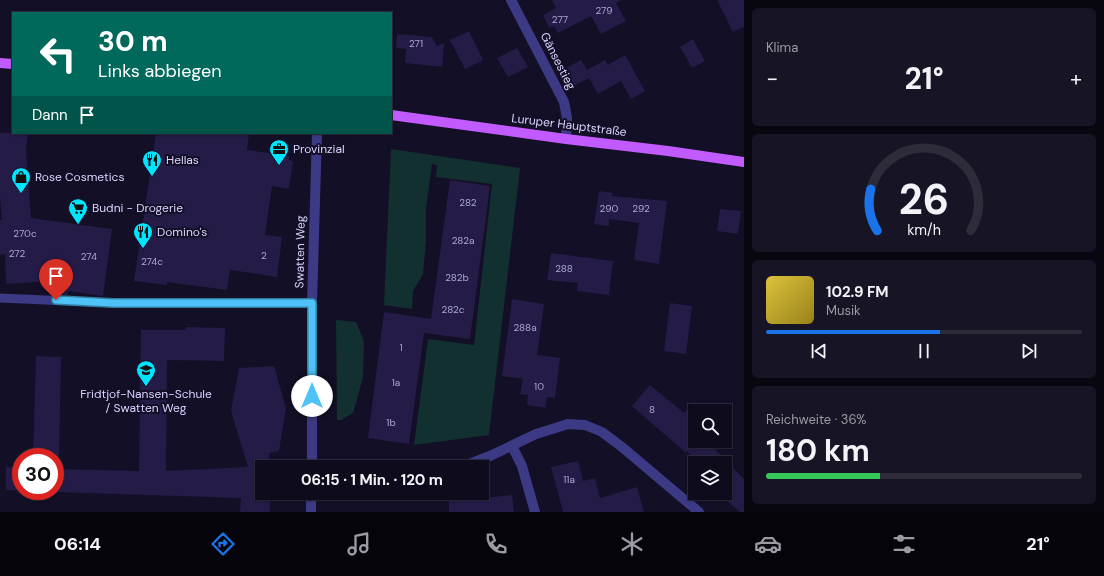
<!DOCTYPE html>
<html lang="de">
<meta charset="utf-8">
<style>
:root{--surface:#0e0b1c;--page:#171425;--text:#f1f3f6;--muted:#9b9ba3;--line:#2e2b3b;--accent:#1a73e8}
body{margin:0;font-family:"DM Sans",sans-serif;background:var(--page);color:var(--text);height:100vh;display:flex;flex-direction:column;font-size:15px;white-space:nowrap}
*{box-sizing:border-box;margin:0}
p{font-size:13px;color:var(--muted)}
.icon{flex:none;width:22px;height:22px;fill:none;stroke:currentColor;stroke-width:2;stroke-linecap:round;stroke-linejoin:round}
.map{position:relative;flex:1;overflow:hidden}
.panel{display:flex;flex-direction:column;gap:8px;padding:8px;background:#08060f;width:360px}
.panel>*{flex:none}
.top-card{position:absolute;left:12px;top:12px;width:380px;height:122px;border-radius:0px;box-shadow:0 1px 3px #0004,0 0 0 1px var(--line);background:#00695c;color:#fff;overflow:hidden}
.tools{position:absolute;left:688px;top:404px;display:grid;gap:8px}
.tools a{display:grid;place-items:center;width:44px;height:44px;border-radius:0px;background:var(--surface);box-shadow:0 1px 3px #0004,0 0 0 1px var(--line);font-size:20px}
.speed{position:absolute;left:12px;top:448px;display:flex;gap:8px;font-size:20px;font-weight:700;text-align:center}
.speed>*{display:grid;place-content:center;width:52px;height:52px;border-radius:50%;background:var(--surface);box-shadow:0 1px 3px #0004,0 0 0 1px var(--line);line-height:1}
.speed .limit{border:6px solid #d22;background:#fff;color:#111}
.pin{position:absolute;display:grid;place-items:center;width:34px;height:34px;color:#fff;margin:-41px -17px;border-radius:50% 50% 50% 0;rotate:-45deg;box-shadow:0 0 4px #0007}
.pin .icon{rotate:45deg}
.me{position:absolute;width:44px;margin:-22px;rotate:0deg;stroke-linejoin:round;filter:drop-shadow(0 0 3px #0008)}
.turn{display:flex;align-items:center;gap:14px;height:84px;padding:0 20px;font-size:18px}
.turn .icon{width:52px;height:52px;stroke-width:2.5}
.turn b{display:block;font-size:28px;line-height:34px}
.then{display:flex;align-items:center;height:38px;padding:0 20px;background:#0003;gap:8px;font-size:15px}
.big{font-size:30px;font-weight:700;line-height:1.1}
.panel .tile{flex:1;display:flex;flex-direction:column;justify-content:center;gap:6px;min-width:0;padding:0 14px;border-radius:6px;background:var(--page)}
.panel .dial{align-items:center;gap:0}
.dial svg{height:104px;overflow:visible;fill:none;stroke:var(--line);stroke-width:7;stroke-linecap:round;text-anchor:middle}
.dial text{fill:var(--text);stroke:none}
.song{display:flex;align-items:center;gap:12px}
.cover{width:48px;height:48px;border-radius:6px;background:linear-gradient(135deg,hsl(50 70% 55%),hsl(50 70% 35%))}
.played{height:4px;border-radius:2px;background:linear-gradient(90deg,var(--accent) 55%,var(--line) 55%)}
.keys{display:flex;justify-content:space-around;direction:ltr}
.heat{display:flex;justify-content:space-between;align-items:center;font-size:22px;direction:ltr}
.charge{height:6px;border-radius:3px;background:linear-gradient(90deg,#34c759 36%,var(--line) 0)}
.trip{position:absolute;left:255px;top:460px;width:234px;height:40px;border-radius:0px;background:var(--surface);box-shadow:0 1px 3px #0004,0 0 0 1px var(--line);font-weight:700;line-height:40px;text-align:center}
.tab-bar{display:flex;height:64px;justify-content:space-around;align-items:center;background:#06040b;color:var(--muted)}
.tab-bar .icon{width:28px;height:28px}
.tab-bar .selected{color:var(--accent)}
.tab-bar b{font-size:18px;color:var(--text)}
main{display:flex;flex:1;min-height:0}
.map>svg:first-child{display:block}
.green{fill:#12302f}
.building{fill:#241b47}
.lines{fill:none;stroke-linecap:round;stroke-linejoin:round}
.lane{stroke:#3d3a85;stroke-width:9}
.street{stroke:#3d3a85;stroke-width:10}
.primary{stroke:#c25bff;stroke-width:10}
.route-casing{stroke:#337fa1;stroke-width:10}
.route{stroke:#4fc3f7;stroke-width:7}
.labels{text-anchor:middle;stroke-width:4;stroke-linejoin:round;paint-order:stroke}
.number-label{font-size:10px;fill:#aca6d1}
.street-label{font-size:12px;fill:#d9d4ff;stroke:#130f26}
.poi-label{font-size:12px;fill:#d9d4ff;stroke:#130f26;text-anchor:start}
</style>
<main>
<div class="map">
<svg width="744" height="512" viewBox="0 0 744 512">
<rect width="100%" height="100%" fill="#130f26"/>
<g class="green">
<path d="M391,149l129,19 -31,267 -75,10 14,-106 46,6 18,-161 -56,-7 1,-12 -5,-1 -6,44v33l-3,33 -10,17 -1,18 -28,-4z"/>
<path d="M336,320l20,2 8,19 -1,37 -10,35 -12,7h-4z"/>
</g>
<g class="building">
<path d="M552,0h69l-5,3 10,18 -25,13 -10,-18 -33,17 -4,-7 -5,2 -6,-13 13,-7z"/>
<path d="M717,0h27v27l-11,5z"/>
<path d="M469,31l14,29 -18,9 -15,-29z"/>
<path d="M397,34l35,3 5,9 7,-3 -2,24 -37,-4 1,-14 -10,-1z"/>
<path d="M693,39l12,22 -13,7 -12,-21z"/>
<path d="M517,48l11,19 -20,10 -11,-19z"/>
<path d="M625,55l20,36 -14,8 -10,-18 -23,13 -9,-16 -19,10 -10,-17 21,-11 6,10 18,-10 3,5z"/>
<path d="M0,133h28l-2,17 5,68 81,11 -9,67 -35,-5v4l-17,-1 1,-13 -46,3 -1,-30 -5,1v-35h2l-2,-23z"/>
<path d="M156,133h93l-2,17 42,6v4l4,1 -4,28 -17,-3 -7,49 17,2 -5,40 -47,-7 -3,20 -60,-8v3l-33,-4z"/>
<path d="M450,180l40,6 -20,153 -46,-6 -15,111 -41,-6 16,-126 47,7z"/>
<path d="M599,191l14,2 -1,3 55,5 -8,63 -25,-4 5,-37 -30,-4v7l-15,-2z"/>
<path d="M720,209l21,2 -3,23 -21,-3z"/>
<path d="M551,253l62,8 -4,34 -32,-4 1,-8 -31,-3z"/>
<path d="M512,299l32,5 -7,51 23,3 -5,40 -8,-1 -2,11 -18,-3 1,-10 -8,-1 3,-15 -21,-3z"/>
<path d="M670,303l22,3 -6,48 -22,-3z"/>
<path d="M186,327l39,1 -1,33 -57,-1 -1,111 82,-4 -17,-56 8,-43 35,-2 12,42 -7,43 -10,2v14h-7v26h8v19h-30l1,-14 -186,-6v-23l84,2 2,-141h45z"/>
<path d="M36,356l25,1 -2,100h-26z"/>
<path d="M650,385l34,28 11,-12v40h12l37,38v33h-4l-15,-13v-36h-26l-12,-12 -1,2 -54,-47z"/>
<path d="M578,461l5,20 12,-3 5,20 37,-11 7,25h-81l-12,-45z"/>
<path d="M6,467l15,1v23l-15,-1z"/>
<path d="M512,495l2,17h-65v-11z"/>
</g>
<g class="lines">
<path class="lane" d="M0,298l113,5h199"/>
<g class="street">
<path d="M511,0l53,102 3,16 -1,21"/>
<path d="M512,446l10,20 13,46"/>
<path d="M312,467v-164l5,-170"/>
<path d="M312,467h11"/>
<path d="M447,467l20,-2 23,-9 46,-22 32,-10 17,1 17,7 20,15 77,65"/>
<path d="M311,512v-19"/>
</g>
<g class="primary">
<path d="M0,63l13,1"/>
<path d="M391,115l175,24 102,12 76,11"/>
</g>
</g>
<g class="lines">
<defs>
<path id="route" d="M56,300l57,3h199v93"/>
</defs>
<use href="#route" class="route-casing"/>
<use href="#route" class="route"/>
</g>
<defs>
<symbol id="office-pin" viewBox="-11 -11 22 30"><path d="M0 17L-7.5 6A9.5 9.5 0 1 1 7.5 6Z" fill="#00e5ff" stroke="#130f26"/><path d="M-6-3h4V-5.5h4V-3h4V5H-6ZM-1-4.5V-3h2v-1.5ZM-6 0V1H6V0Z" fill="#111"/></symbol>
<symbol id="restaurant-pin" viewBox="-11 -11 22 30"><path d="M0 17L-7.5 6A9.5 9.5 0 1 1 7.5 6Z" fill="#00e5ff" stroke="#130f26"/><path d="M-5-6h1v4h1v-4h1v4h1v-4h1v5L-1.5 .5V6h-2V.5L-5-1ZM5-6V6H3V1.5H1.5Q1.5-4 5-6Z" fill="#111"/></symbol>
<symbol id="shop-pin" viewBox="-11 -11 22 30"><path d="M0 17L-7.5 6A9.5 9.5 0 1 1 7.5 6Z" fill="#00e5ff" stroke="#130f26"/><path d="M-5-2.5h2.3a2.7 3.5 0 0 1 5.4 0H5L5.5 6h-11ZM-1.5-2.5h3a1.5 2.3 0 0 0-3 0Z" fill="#111"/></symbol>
<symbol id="supermarket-pin" viewBox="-11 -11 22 30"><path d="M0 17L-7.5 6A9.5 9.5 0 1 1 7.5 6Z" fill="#00e5ff" stroke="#130f26"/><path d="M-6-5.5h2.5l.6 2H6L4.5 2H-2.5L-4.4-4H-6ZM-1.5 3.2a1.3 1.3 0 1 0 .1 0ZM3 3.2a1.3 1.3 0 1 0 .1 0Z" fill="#111"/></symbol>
<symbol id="school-pin" viewBox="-11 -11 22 30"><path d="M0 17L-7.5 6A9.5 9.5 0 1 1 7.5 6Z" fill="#00e5ff" stroke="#130f26"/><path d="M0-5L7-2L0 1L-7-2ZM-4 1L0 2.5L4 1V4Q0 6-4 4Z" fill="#111"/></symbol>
</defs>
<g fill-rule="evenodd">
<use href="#office-pin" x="268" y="138" width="22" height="30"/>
<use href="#restaurant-pin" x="141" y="149" width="22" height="30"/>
<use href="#shop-pin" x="10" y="166" width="22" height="30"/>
<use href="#supermarket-pin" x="67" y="197" width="22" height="30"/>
<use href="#restaurant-pin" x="132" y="221" width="22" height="30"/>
<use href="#school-pin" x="135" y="359" width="22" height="30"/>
</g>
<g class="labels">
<g class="number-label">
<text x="604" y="14">279</text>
<text x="560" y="23">277</text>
<text x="416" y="47">271</text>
<text x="468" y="206">282</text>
<text x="609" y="212">290</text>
<text x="641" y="212">292</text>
<text x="25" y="237">270c</text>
<text x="463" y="244">282a</text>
<text x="17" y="257">272</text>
<text x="264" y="259">2</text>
<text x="89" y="260">274</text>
<text x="152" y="265">274c</text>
<text x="564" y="272">288</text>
<text x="457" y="281">282b</text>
<text x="453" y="313">282c</text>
<text x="525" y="331">288a</text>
<text x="401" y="351">1</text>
<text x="396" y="386">1a</text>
<text x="539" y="390">10</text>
<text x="652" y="413">8</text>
<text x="391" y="426">1b</text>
<text x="569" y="483">11a</text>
</g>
<g class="street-label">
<text transform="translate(558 61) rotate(63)" y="4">Gänsestieg</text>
<text transform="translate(569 125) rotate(7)" y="4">Luruper Hauptstraße</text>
<text transform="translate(300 252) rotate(-89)" y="4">Swatten Weg</text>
</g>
<g class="poi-label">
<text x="293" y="153">Provinzial</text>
<text x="166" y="164">Hellas</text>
<text x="35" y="181">Rose Cosmetics</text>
<text x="92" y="212">Budni - Drogerie</text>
<text x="157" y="236">Domino's</text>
<text x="146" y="398" text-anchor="middle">Fridtjof-Nansen-Schule<tspan x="146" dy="14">/ Swatten Weg</tspan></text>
</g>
</g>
</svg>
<div class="tools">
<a><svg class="icon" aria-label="search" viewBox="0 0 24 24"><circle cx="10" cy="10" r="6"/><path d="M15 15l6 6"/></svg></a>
<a><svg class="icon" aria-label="layers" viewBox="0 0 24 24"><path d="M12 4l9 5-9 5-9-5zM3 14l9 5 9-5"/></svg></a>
</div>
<div class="speed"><div class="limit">30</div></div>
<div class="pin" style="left:56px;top:300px;background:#d93025"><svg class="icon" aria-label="arrive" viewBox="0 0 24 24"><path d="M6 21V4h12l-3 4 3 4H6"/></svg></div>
<svg class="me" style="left:312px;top:396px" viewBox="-20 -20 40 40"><circle r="19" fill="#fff"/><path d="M0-13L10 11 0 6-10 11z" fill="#4fc3f7"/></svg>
<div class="trip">06:15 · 1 Min. · 120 m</div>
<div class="top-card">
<div class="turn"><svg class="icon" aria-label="left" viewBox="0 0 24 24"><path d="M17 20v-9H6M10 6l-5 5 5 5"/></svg><div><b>30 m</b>Links abbiegen</div></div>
<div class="then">Dann<svg class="icon" aria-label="arrive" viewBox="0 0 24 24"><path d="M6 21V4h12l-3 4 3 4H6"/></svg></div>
</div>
</div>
<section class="panel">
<div class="tile"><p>Klima</p>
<div class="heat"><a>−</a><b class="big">21°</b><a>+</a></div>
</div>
<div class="tile dial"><svg viewBox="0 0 100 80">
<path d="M14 69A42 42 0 1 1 86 69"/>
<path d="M14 69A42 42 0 0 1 9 37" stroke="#1a73e8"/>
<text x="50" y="56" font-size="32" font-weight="700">26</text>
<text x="50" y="72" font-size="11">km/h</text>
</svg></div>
<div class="tile">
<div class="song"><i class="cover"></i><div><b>102.9 FM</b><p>Musik</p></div></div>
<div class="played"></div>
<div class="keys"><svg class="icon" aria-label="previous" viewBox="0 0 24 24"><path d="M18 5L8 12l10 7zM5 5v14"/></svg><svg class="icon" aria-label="pause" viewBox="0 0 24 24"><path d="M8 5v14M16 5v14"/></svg><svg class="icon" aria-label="next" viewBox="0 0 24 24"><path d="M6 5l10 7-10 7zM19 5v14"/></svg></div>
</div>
<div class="tile"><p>Reichweite · 36%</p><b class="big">180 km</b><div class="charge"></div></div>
</section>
</main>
<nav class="tab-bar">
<b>06:14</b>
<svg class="icon selected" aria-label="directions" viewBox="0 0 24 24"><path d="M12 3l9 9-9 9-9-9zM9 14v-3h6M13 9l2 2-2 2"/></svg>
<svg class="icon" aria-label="music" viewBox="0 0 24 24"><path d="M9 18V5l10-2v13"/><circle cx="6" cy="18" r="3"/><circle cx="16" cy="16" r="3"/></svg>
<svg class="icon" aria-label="phone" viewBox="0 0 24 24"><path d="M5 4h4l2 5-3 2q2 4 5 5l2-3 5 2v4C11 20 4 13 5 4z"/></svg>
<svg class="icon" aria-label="climate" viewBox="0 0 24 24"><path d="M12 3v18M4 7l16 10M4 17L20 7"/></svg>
<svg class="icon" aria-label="car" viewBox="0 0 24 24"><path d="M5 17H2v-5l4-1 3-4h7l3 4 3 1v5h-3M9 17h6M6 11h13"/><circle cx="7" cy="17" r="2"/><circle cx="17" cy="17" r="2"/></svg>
<svg class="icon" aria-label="filters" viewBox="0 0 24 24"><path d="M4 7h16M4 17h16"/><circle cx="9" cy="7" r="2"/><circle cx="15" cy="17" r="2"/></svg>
<b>21°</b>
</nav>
